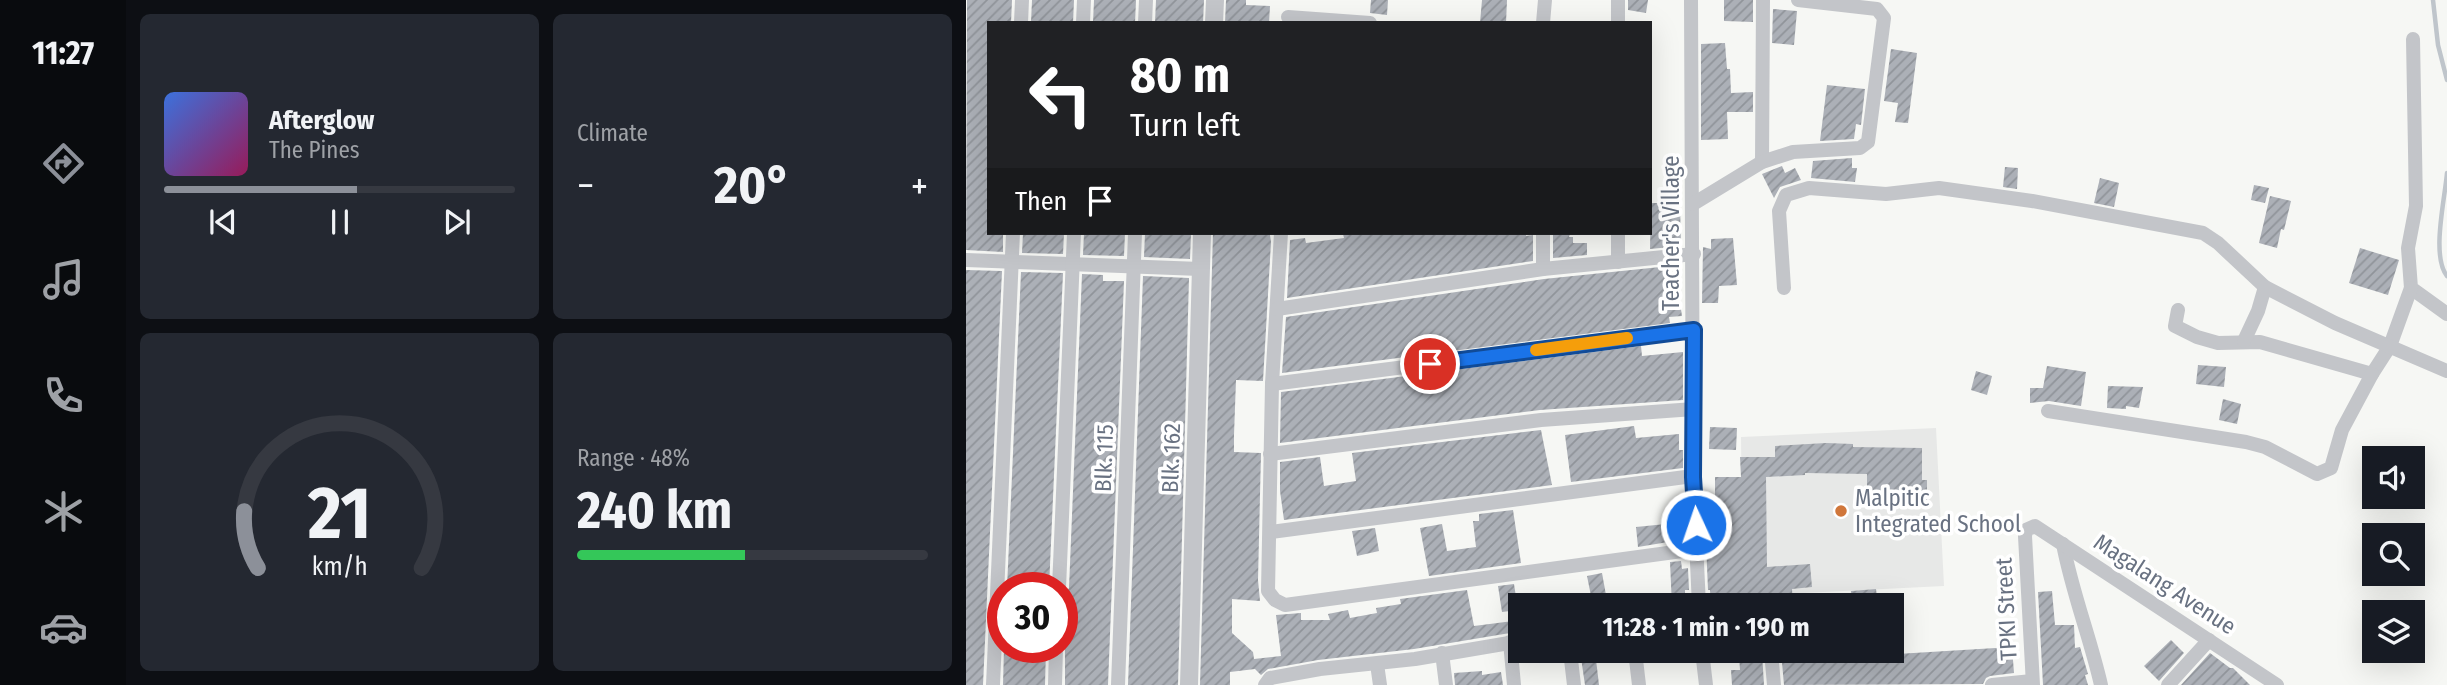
<!DOCTYPE html>
<meta charset="utf-8">
<style>
:root{--surface:#171b24;--page:#242831;--text:#f1f3f6;--muted:#9ea1a6;--line:#363941;--accent:#8c9099}
body{margin:0;font-family:"Fira Sans Condensed",sans-serif;background:var(--page);color:var(--text);height:100vh;display:flex;flex-direction:column;font-size:26px;white-space:nowrap}
*{box-sizing:border-box;margin:0}
p{font-size:23px;color:var(--muted)}
.icon{flex:none;width:38px;height:38px;fill:none;stroke:currentColor;stroke-width:2;stroke-linecap:round;stroke-linejoin:round}
.map{position:relative;flex:1;overflow:hidden}
.panel{display:flex;flex-direction:column;gap:14px;padding:14px;background:#0d0f14;width:840px}
.panel>*{flex:none}
.top-card{position:absolute;left:21px;top:21px;width:665px;height:214px;border-radius:0px;box-shadow:0 7px 28px #0002;background:#202124;color:#fff;overflow:hidden}
.fabs{position:absolute;left:1396px;top:446px;display:grid;gap:14px}
.fabs a{display:grid;place-items:center;width:63px;height:63px;border-radius:0px;background:var(--surface);box-shadow:0 7px 28px #0002;font-size:35px}
.speed{position:absolute;left:21px;top:572px;display:flex;gap:14px;font-size:35px;font-weight:700;text-align:center}
.speed>*{display:grid;place-content:center;width:91px;height:91px;border-radius:50%;background:var(--surface);box-shadow:0 7px 28px #0002;line-height:1}
.speed .limit{border:10px solid #d22;background:#fff;color:#111}
.pin{position:absolute;display:grid;place-items:center;width:60px;height:60px;color:#fff;margin:-30px;border:4px solid #fff;border-radius:50%;box-shadow:0 2px 7px #0007}
.me{position:absolute;width:77px;margin:-38px;rotate:357deg;stroke-linejoin:round;filter:drop-shadow(0 0 5px #0008)}
.turn{display:flex;align-items:center;gap:24px;height:147px;padding:0 28px;font-size:32px}
.turn .icon{width:91px;height:91px;stroke-width:2.5}
.turn b{display:block;font-size:49px;line-height:60px}
.then{display:flex;align-items:center;height:66px;padding:0 28px;background:#0003;gap:14px;font-size:26px}
.big{font-size:52px;font-weight:700;line-height:1.1}
.panel .widget{flex:1;display:flex;flex-direction:column;justify-content:center;gap:10px;min-width:0;padding:0 24px;border-radius:10px;background:var(--page)}
.panel .dial{align-items:center;gap:0}
.dial svg{height:182px;overflow:visible;fill:none;stroke:var(--line);stroke-width:7;stroke-linecap:round;text-anchor:middle}
.dial text{fill:var(--text);stroke:none}
.song{display:flex;align-items:center;gap:21px}
.cover{width:84px;height:84px;border-radius:10px;background:linear-gradient(135deg,hsl(220 70% 55%),hsl(330 70% 35%))}
.played{height:7px;border-radius:4px;background:linear-gradient(90deg,var(--accent) 55%,var(--line) 55%)}
.keys{display:flex;justify-content:space-around;direction:ltr}
.heat{display:flex;justify-content:space-between;align-items:center;font-size:38px;direction:ltr}
.charge{height:10px;border-radius:5px;background:linear-gradient(90deg,#34c759 48%,var(--line) 0)}
.panel .tiles{flex:1;display:grid;gap:14px;grid-template-columns:repeat(2,1fr)}
.trip{position:absolute;left:542px;top:593px;width:396px;height:70px;border-radius:0px;background:var(--surface);box-shadow:0 7px 28px #0002;font-weight:700;line-height:70px;text-align:center}
main{display:flex;flex:1;min-height:0}
.tab-bar{display:flex;flex-direction:column;width:126px;justify-content:space-around;align-items:center;background:#090b0e;color:var(--muted)}
.tab-bar .icon{width:49px;height:49px}
.tab-bar .selected{color:var(--accent)}
.tab-bar b{font-size:32px;color:var(--text)}
.map>svg:first-child{display:block}
.built{fill:#e7e8e7}
.lines{fill:none;stroke-linecap:round;stroke-linejoin:round}
.stream{stroke:#bfc5cb;stroke-width:4.5}
.building{fill:url(#building-hatch)}
.minor{stroke:#c3c5c9;stroke-width:14}
.tertiary{stroke:#c3c5c9;stroke-width:18}
.route-casing{stroke:#114b97;stroke-width:18}
.route{stroke:#1a73e8;stroke-width:12}
.slow{stroke:#f59e0b;stroke-width:12}
.poi-dot{fill:#d0763a;stroke:#fff;stroke-width:2.5}
.labels{text-anchor:middle;stroke-width:7;stroke-linejoin:round;paint-order:stroke}
.street-label{font-size:23px;fill:#697282;stroke:#fff}
.poi-label{font-size:23px;fill:#697282;stroke:#fff;text-anchor:start}
</style>
<main>
<nav class="tab-bar">
<b>11:27</b>
<svg class="icon selected" aria-label="directions" viewBox="0 0 24 24"><path d="M12 3l9 9-9 9-9-9zM9 14v-3h6M13 9l2 2-2 2"/></svg>
<svg class="icon" aria-label="music" viewBox="0 0 24 24"><path d="M9 18V5l10-2v13"/><circle cx="6" cy="18" r="3"/><circle cx="16" cy="16" r="3"/></svg>
<svg class="icon" aria-label="phone" viewBox="0 0 24 24"><path d="M5 4h4l2 5-3 2q2 4 5 5l2-3 5 2v4C11 20 4 13 5 4z"/></svg>
<svg class="icon" aria-label="climate" viewBox="0 0 24 24"><path d="M12 3v18M4 7l16 10M4 17L20 7"/></svg>
<svg class="icon" aria-label="car" viewBox="0 0 24 24"><path d="M5 17H2v-5l4-1 3-4h7l3 4 3 1v5h-3M9 17h6M6 11h13"/><circle cx="7" cy="17" r="2"/><circle cx="17" cy="17" r="2"/></svg>
</nav>
<section class="panel">
<div class="tiles">
<div class="widget">
<div class="song"><i class="cover"></i><div><b>Afterglow</b><p>The Pines</p></div></div>
<div class="played"></div>
<div class="keys"><svg class="icon" aria-label="previous" viewBox="0 0 24 24"><path d="M18 5L8 12l10 7zM5 5v14"/></svg><svg class="icon" aria-label="pause" viewBox="0 0 24 24"><path d="M8 5v14M16 5v14"/></svg><svg class="icon" aria-label="next" viewBox="0 0 24 24"><path d="M6 5l10 7-10 7zM19 5v14"/></svg></div>
</div>
<div class="widget"><p>Climate</p>
<div class="heat"><a>−</a><b class="big">20°</b><a>+</a></div>
</div>
<div class="widget dial"><svg viewBox="0 0 100 80">
<path d="M14 69A42 42 0 1 1 86 69"/>
<path d="M14 69A42 42 0 0 1 8 44" stroke="#8c9099"/>
<text x="50" y="56" font-size="32" font-weight="700">21</text>
<text x="50" y="72" font-size="11">km/h</text>
</svg></div>
<div class="widget"><p>Range · 48%</p><b class="big">240 km</b><div class="charge"></div></div>
</div>
</section>
<div class="map">
<svg width="1481" height="685" viewBox="0 0 1481 685">
<defs>
<pattern id="building-hatch" width="6" height="6" patternUnits="userSpaceOnUse" patternTransform="scale(1.75)"><rect width="6" height="6" fill="#acb0b7"/><path d="M-1 1l2-2M0 6l6-6M5 7l2-2" fill="none" stroke="#90949a"/></pattern>
</defs>
<rect width="100%" height="100%" fill="#f6f7f4"/>
<path class="built" d="M970,428l8,158 -201,10 -2,-159z"/>
<g class="lines">
<g class="stream">
<path d="M1467,0l5,45 9,35"/>
<path d="M1481,173c-2,26 -16,83 0,103"/>
</g>
</g>
<g class="building">
<path d="M1,0h45l-1,23h-22v210h14v19l-37,-2z"/>
<path d="M66,0h42l-1,23h-42z"/>
<path d="M128,0h42l-1,23h-42z"/>
<path d="M190,0h48l-1,23h-48z"/>
<path d="M260,0h20v5l24,1 -1,17h-44z"/>
<path d="M405,0h17l-1,15 -17,-2z"/>
<path d="M516,0h25l-1,23h-26z"/>
<path d="M662,0h20l-2,13 -18,-3z"/>
<path d="M758,0h29v22l-29,-1z"/>
<path d="M807,9l24,2 -3,34 -22,-2z"/>
<path d="M759,43l2,26h3l1,24 22,-1v20h-26l1,27 -27,1v-96z"/>
<path d="M925,49l26,4 -9,70 -13,-1 3,-19 -14,-2z"/>
<path d="M861,85l38,4 -4,36 -5,-1 -2,15 -34,2z"/>
<path d="M886,158v10h5l-2,14 -44,-4 2,-17z"/>
<path d="M816,166l3,7 10,-5 6,12 -21,7 -6,11 -12,-24z"/>
<path d="M1039,167l13,1 -1,21 -14,-2z"/>
<path d="M1134,178l19,5 -5,24 -20,-4z"/>
<path d="M1288,185l15,3 -4,15 -14,-3z"/>
<path d="M1304,196l21,5 -7,29 -3,-1 -4,19 -18,-5z"/>
<path d="M685,203h29l1,43 -31,3z"/>
<path d="M57,233h41l-1,21 -41,-1z"/>
<path d="M118,233h41l-1,23 -41,-1z"/>
<path d="M179,233h46l-1,26 -46,-2z"/>
<path d="M247,233l57,2 1,7 -8,139 -27,-1 -2,55v17l27,1 -3,127 2,21 -28,-2v34l21,19 1,7 27,-3 -5,-41 25,-2v7h29l-2,-6 20,-4 2,8 27,-5 -1,-5 25,-4 -1,-5 67,-9 7,36 39,-5 3,11 -102,17 -96,11 -50,9 -7,6 -6,-6 -25,3v13h-30z"/>
<path d="M384,233h176v3l7,-1v26l-246,37 3,-58 15,-2 1,5 38,-5 -1,-4z"/>
<path d="M587,233h17l-1,4h4v6h14v12l-34,3z"/>
<path d="M767,238l4,47 -18,1 -1,17h-16l1,-56 8,2v-10z"/>
<path d="M1394,248l39,12 -11,35 -39,-12z"/>
<path d="M704,266l3,18 4,-1 5,33 -13,1 1,6 -388,50 4,-56 258,-38z"/>
<path d="M0,270l36,1 -19,414h-17z"/>
<path d="M55,272l42,1 -14,315h-42z"/>
<path d="M116,274l21,1v6h21l-16,404h-43v-90l4,-7z"/>
<path d="M177,276l46,2 -11,407h-50z"/>
<path d="M675,346l1,10 41,-4v48l-143,10 -260,33 1,-51z"/>
<path d="M1232,365l28,2 -2,20 -28,-3z"/>
<path d="M1081,366l39,6 -5,34 -32,-5 -19,2v-15h13z"/>
<path d="M1010,371l16,5 -5,19 -16,-5z"/>
<path d="M1142,386l35,1 -4,21 -13,-2v3l-19,-1z"/>
<path d="M1257,399l18,5 -4,20 -18,-4z"/>
<path d="M668,426l2,12 43,-4v16h4v18l-112,14 -6,-47z"/>
<path d="M744,427l27,1 -1,22 -27,-1z"/>
<path d="M575,430l11,55 -268,35 -4,-29v-29l40,-5 4,29 32,-5 -4,-28z"/>
<path d="M860,443l27,1v3l69,1v32h5v27h-60v-33l-62,-1v2l-39,2 1,90 43,-3 2,23 -20,2 1,17h-82l-1,-16h-2l-3,-71h6l1,-23 3,1v-20h26l-1,-20h35v-11z"/>
<path d="M547,510l8,53 -92,13 -9,-48 22,-4 5,27 29,-4 -3,-26h6v-7z"/>
<path d="M720,522v17l-48,8 -2,-20z"/>
<path d="M409,528l4,23 -22,5 -5,-25z"/>
<path d="M715,561l1,8 6,-1 1,22h-4v16h-13l-2,-44z"/>
<path d="M636,573l6,33h-15l-6,-30z"/>
<path d="M548,584l4,26 -16,2 -4,-26z"/>
<path d="M910,589l2,17h-26l-1,-15z"/>
<path d="M1086,591l3,34h19l1,23 5,-1 8,27 -3,1 3,10h-45l-5,-93z"/>
<path d="M1205,640l13,13 -25,28 -15,-15z"/>
<path d="M1046,647l2,26 -24,3 -4,2 -3,6 -199,1 -3,-34h115l1,3z"/>
<path d="M38,648h42l-1,37h-42z"/>
<path d="M614,651h15l4,34h-14z"/>
<path d="M796,653l2,32h-32l-1,-15h9l-1,-15z"/>
<path d="M1244,653l20,15h3l17,17h-69z"/>
<path d="M516,671v4l19,-3 2,13h-48l-1,-12z"/>
</g>
<g class="lines">
<g class="minor">
<path d="M652,0v23"/>
<path d="M725,0l2,476 6,130"/>
<path d="M322,17l82,6"/>
<path d="M55,23l1,-23"/>
<path d="M117,23l1,-23"/>
<path d="M179,23l1,-23"/>
<path d="M577,23l2,-23"/>
<path d="M1447,39l3,167 -8,42 3,40 36,26"/>
<path d="M796,162l1,-162"/>
<path d="M727,204l69,-42 31,-10 67,-4 8,-6 16,-124 -7,-9 -79,-9"/>
<path d="M315,233l-9,151 -4,207 7,9 10,5 412,-56"/>
<path d="M577,233v36"/>
<path d="M652,233v29"/>
<path d="M0,260l234,9"/>
<path d="M818,288l-5,-77 7,-16 23,-7 77,6 53,-6 93,13 171,32 15,10 47,44"/>
<path d="M311,309l266,-40 151,-15"/>
<path d="M1212,310l-3,16 22,11 21,6 42,-1 112,32 18,-28 21,-58"/>
<path d="M1278,341l14,-30 7,-24 70,36 112,48"/>
<path d="M306,384l422,-54"/>
<path d="M1082,411l198,31 19,5 52,27 14,-6 11,-38 30,-56"/>
<path d="M304,454l271,-34 153,-11"/>
<path d="M305,532l422,-56"/>
<path d="M1097,544c9,48 27,93 38,141"/>
<path d="M93,588l15,-355"/>
<path d="M544,642l4,43"/>
<path d="M604,651l4,34"/>
<path d="M669,651l4,34"/>
<path d="M736,651l4,34"/>
<path d="M805,651l3,34"/>
<path d="M476,653l4,32"/>
<path d="M411,664l3,21"/>
<path d="M27,685l20,-452"/>
<path d="M89,685l1,-37"/>
<path d="M152,685l17,-452"/>
<path d="M299,685l5,-7 50,-9 95,-10 106,-18"/>
<path d="M1026,685l40,-4"/>
<path d="M1067,685l-8,-149 1,-6 9,-4 242,159"/>
<path d="M1202,685l41,-45"/>
</g>
<g class="tertiary">
<path d="M248,23l1,-23"/>
<path d="M223,685l13,-452"/>
</g>
</g>
<g class="lines">
<defs>
<path id="route" d="M464,364l264,-34 -1,147 3,48"/>
</defs>
<use href="#route" class="route-casing"/>
<use href="#route" class="route"/>
<path class="slow" d="M570,350l91,-12"/>
</g>
<circle class="poi-dot" cx="875" cy="511" r="7"/>
<g class="labels">
<g class="street-label">
<text transform="translate(705 233) rotate(-90)" y="8">Teacher's Village</text>
<text transform="translate(138 458) rotate(-88)" y="8">Blk. 115</text>
<text transform="translate(205 458) rotate(-88)" y="8">Blk. 162</text>
<text transform="translate(1199 584) rotate(33)" y="8">Magalang Avenue</text>
<text transform="translate(1040 609) rotate(-93)" y="8">TPKI Street</text>
</g>
<g class="poi-label">
<text x="889" y="506">Malpitic<tspan x="889" dy="26">Integrated School</tspan></text>
</g>
</g>
</svg>
<div class="fabs">
<a><svg class="icon" aria-label="sound" viewBox="0 0 24 24"><path d="M4 9h4l5-4v14l-5-4H4zM17 9q2 3 0 6"/></svg></a>
<a><svg class="icon" aria-label="search" viewBox="0 0 24 24"><circle cx="10" cy="10" r="6"/><path d="M15 15l6 6"/></svg></a>
<a><svg class="icon" aria-label="layers" viewBox="0 0 24 24"><path d="M12 4l9 5-9 5-9-5zM3 14l9 5 9-5"/></svg></a>
</div>
<div class="speed"><div class="limit">30</div></div>
<div class="pin" style="left:464px;top:364px;background:#d93025"><svg class="icon" aria-label="arrive" viewBox="0 0 24 24"><path d="M6 21V4h12l-3 4 3 4H6"/></svg></div>
<svg class="me" style="left:730px;top:525px" viewBox="-20 -20 40 40"><circle r="17" fill="#1a73e8" stroke="#fff" stroke-width="3"/><path d="M0-11L8 9 0 5-8 9z" fill="#fff"/></svg>
<div class="trip">11:28 · 1 min · 190 m</div>
<div class="top-card">
<div class="turn"><svg class="icon" aria-label="left" viewBox="0 0 24 24"><path d="M17 20v-9H6M10 6l-5 5 5 5"/></svg><div><b>80 m</b>Turn left</div></div>
<div class="then">Then<svg class="icon" aria-label="arrive" viewBox="0 0 24 24"><path d="M6 21V4h12l-3 4 3 4H6"/></svg></div>
</div>
</div>
</main>
